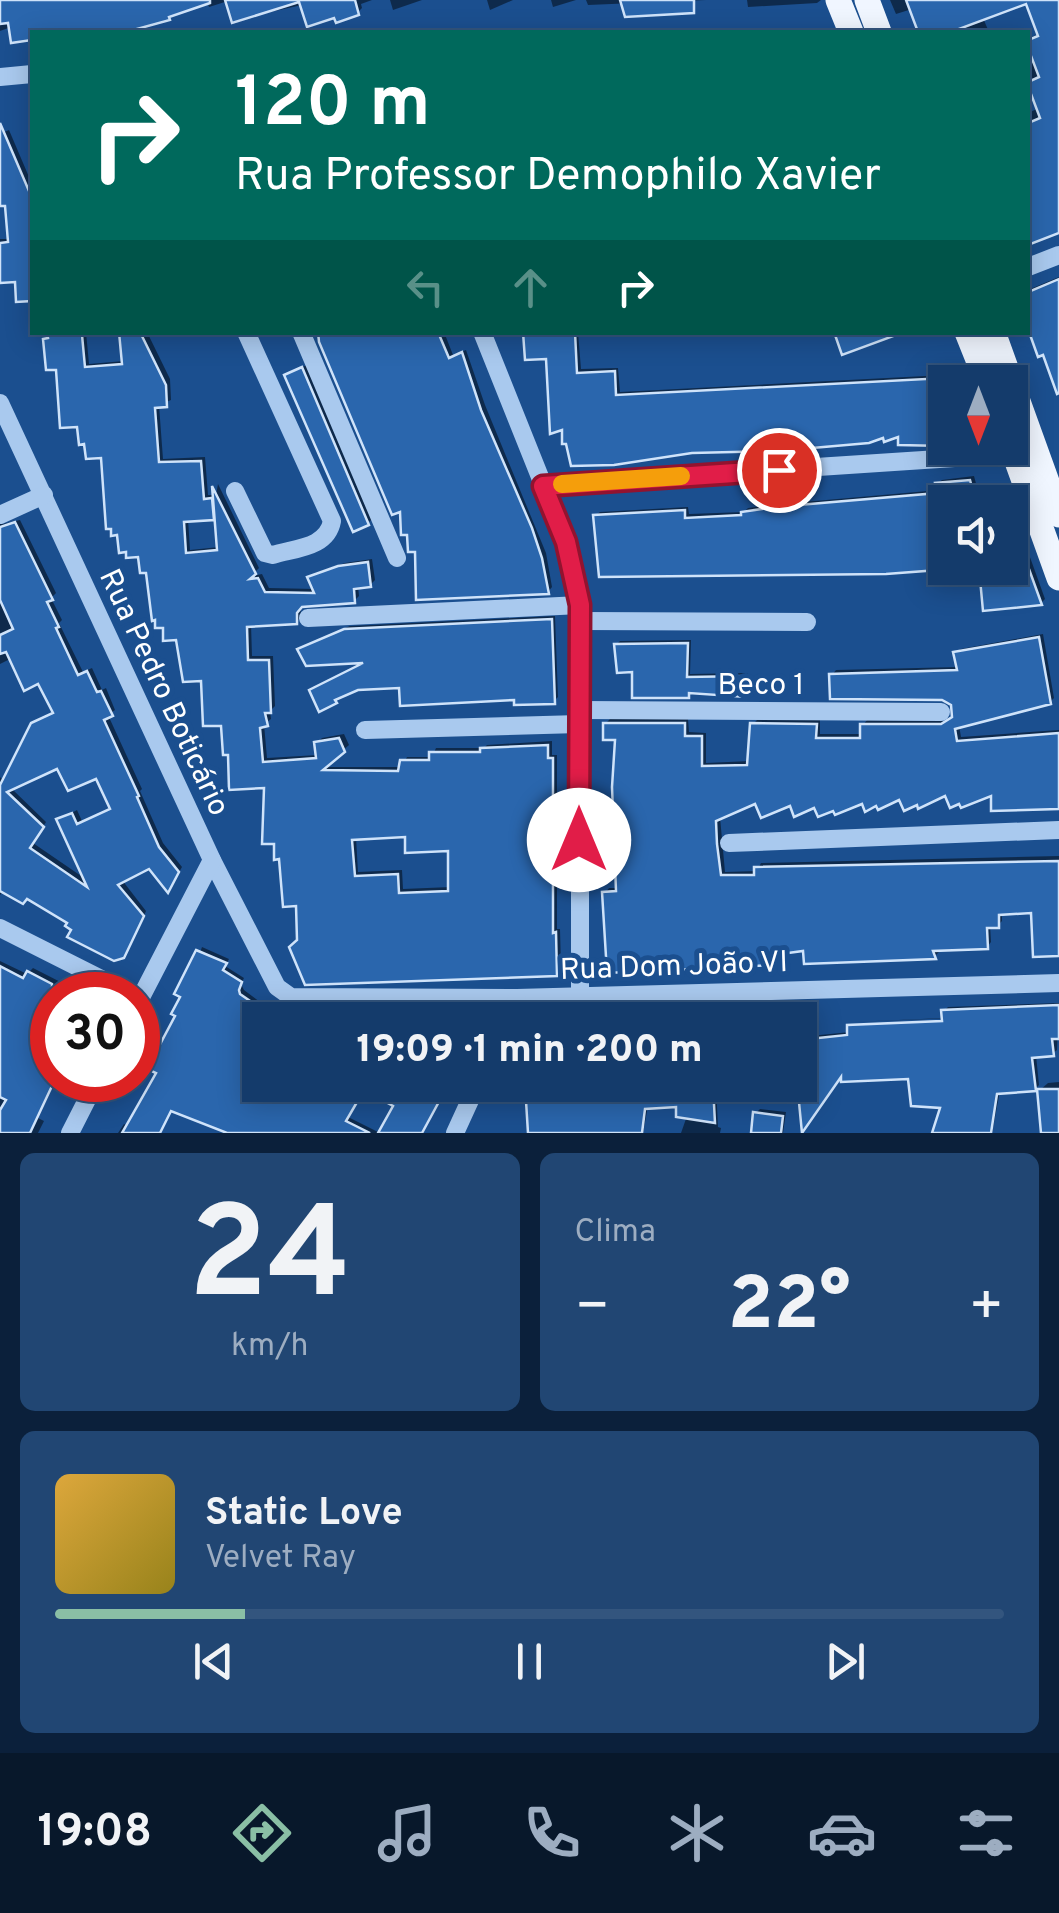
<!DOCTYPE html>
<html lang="pt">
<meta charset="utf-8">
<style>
:root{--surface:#143b6b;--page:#214673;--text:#f1f3f6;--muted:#9dadc1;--line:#33557e;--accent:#8abfa5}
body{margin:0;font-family:Overpass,sans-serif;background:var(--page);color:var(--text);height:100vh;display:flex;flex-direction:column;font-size:38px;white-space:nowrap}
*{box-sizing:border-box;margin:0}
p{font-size:32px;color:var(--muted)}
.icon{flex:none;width:55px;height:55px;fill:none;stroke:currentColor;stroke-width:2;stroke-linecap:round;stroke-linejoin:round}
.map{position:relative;height:1133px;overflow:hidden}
.side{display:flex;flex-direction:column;gap:20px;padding:20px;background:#0b203b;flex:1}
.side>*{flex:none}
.banner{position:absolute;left:30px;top:30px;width:1000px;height:305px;border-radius:0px;box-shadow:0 5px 25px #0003,0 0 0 2px var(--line);background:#00695c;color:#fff;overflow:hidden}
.needle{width:65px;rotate:180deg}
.tools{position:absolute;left:928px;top:365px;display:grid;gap:20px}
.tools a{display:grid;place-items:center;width:100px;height:100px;border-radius:0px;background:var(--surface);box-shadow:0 5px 25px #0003,0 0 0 2px var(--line);font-size:50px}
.speed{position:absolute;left:30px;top:972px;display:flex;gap:20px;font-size:50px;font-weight:700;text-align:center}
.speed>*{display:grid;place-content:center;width:130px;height:130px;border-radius:50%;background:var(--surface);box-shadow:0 5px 25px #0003,0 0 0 2px var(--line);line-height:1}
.speed .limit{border:15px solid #d22;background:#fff;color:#111}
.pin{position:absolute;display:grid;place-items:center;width:85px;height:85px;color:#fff;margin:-42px;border:5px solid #fff;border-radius:50%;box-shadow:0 2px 10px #0007}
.me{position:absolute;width:110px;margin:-55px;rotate:0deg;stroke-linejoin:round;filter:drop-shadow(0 0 8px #0008)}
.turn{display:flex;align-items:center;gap:35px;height:210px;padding:0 40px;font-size:45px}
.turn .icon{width:130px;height:130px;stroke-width:2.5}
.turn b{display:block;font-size:70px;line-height:85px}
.lanes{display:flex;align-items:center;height:95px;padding:0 40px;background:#0003;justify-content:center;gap:50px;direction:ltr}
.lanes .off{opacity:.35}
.big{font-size:75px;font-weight:800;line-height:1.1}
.side .widget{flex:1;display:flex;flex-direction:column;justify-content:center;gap:15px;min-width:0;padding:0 35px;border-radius:15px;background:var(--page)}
.side .dial{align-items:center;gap:0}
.dial b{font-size:130px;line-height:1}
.song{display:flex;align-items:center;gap:30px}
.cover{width:120px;height:120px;border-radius:15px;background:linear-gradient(135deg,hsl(40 70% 55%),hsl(50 70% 35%))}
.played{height:10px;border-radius:5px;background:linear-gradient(90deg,var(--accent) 20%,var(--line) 20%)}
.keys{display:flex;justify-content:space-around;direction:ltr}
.heat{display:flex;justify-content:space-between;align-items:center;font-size:55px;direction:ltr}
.side .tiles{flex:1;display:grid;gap:20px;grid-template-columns:1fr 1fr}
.widget:last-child{grid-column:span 2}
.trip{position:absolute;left:242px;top:1002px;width:575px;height:100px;border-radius:0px;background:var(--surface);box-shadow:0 5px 25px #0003,0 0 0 2px var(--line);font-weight:800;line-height:100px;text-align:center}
.dock{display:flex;height:160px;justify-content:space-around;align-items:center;background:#08182b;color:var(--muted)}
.dock .icon{width:70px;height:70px}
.dock .active{color:var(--accent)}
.dock b{font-size:45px;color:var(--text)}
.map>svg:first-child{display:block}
.shadow{fill:#0007;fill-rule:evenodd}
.building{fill:#2a66ad;stroke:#cfe3fa;stroke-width:2.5;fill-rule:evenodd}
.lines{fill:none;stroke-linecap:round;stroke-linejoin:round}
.minor{stroke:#a9c9ee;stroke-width:18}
.major{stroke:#f0f6ff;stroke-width:25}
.route-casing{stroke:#92132f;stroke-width:25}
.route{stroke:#e11d48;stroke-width:18}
.slow{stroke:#f59e0b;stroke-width:18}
.labels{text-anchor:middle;stroke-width:10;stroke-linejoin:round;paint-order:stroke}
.street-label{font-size:30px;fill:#fff;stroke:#1b4f8f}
</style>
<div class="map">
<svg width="1059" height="1133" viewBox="0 0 1059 1133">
<rect width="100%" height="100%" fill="#1b4f8f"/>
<g class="shadow">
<path d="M0,0h372l-11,4 1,4 -4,4 -56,-7 -68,15 -6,-19 -19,6 -2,-6 -32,11 -6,6 -52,14h-4l-2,-5 -22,5h-57v5l-19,3 -2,-13 -11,4z"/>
<path d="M390,0h32l-29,10z"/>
<path d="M487,0h26l-23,10z"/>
<path d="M551,0h25l-23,7z"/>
<path d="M586,0h120l-118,5z"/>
<path d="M747,0h74l-4,3 -69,4z"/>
<path d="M890,0h169v230l-31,12v-129l11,-5 -11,-29v-41l12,-4 -12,-33 -45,17 6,14h-69l-8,-23 -16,5z"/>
<path d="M9,130l23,54v115l-13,1 -1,-20 -18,-18v-23h10l-3,-36 -7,1v-70z"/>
<path d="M1059,277v113l-15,-38 -4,2 -12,-32v-32z"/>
<path d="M50,332h36l3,32 35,-3 -2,-29h25l23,47 1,21 -12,5 4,54 42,-2 3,38h8l2,-11 41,84 -8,8 11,-2 7,14 46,1 -5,-11 5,-5 30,-10 27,-4 3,21 -5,5 -12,1 1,10 -5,5 -54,4 1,12 -5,5 -45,2 1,32h21l2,50 -5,5 1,8 -7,5 3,34 51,-3 -1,-12 5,-5 22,-4 5,11 -25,22h78l5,-10h25l4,-9h48l3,-3 65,-4v14h5v174h3l1,39 -5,5 -256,-33 -2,-36 -17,-47 -14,-72 -37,-32 -7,-30 -82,-168 -38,-100 -23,-31 -35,-84zM217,514l2,33 -29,3 -2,-31 25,-2zM407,835l44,14v38l-48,2 -1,-19 -44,2 -2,-35z"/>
<path d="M321,332h123l9,23 13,-5 19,55 61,148 6,34 -4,5 -130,-43 -16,-41z"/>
<path d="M526,332h52l3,37 37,-1 2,24 344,-18 3,8h-22v61l-45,-9 -208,17 -143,-94z"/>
<path d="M307,365l65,154 -4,4 -77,-151z"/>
<path d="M974,476l7,26h-36v65l-59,4 -291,-55 5,-4 88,-5 1,7 55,-2 4,-4 33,-4 158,-14 -2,-6 5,-4z"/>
<path d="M1008,496l37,103 -4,4 -56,6 -4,-41h29v-66h-21z"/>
<path d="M20,520l36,73 -5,5 11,22 -3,3 24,49 9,-4 10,22 4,-2 9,22 -7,5 34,74 -2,2 23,52 19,24 -13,23 -20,-24 -27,14 24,31 -18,39 -54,-21 -4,-7 -42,-26 -24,-5 -4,4v-118l5,5 34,-62 16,-9 -15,-30 -28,-23 -12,6v-142l3,2zM59,766l38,9 15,33 -30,13 -5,-11 -18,10 28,60 -54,-37 13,-21 -35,-34z"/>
<path d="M555,616l3,81 -4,4 -153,-16 -43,2 -23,14 -23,-11 56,-30 -68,-11 50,-23z"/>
<path d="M1043,634l11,64 -4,4 -91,23 2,12 98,-7v77l-66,-15 -47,1 -130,12 -60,-5 -36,17 5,55 32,-1 4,-8 298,-7v97l-25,-42 -32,1v9l-4,4h-8l1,17 -4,5 -49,1 1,4 -4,4 -129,-7 -29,3 1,6 -5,5 -168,-70 4,-5h9l-1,-150 -12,-14 5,-5h78l1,13 17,1v30l44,-2 2,-36 5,-5h63v14h43v-9l4,-5 81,1 7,-4 -1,-13 -11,-7 -111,-22 4,-5 123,-3 -3,-14 5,-4z"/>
<path d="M691,640l-1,34 58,-1v18l-3,3 -52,-3 -5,4 -53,-25 -19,-25 4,-4z"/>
<path d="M202,947l27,12 -4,7 19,12 -3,6 3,6 20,15 -9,20 5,3v57h190l-28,48h-41l16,-28 -32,-17 -17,29 32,16h-147l-61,-25 -12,25h-42l6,-9 4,2 31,-54z"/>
<path d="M0,961l27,13 6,-6 53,27h-34v85h4l-18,38 6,3 -6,12h-38z"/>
<path d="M1059,1003l-2,47 -5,4 -16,1 3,30 -4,4 -35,2 -8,42h-57l9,-27 -33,-30 -67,-4 -44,12v-47l50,-5v-7l105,-2 -1,-5 -101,4 91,-4v-7l4,-4z"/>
<path d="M1059,1082v51h-16l-3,-43 8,-7z"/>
<path d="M528,1085h188l2,42 3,1 -1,5h-39l6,-17 -9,-12 -30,2 -5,27h-101l-12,-4z"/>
<path d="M760,1109l26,3 -3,21h-30l3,-20z"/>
</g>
<g class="building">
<path d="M0,0h210v3l-41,14 1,3 -44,12h-94v8l-21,3 -3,-20 -8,1z"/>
<path d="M225,0h130l4,15 -23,8 -2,-5 -27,9 -8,-25 -67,21z"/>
<path d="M620,0h74v13l-69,4z"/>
<path d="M906,0h153v233l-31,12v-122l12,-5 -12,-32v-4l11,-5 -11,-29v-8l10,-4 -12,-32 -75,28h-33z"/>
<path d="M0,123l32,75v103l-16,1 -1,-20 -15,1v-40l8,-1 -3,-36h-5z"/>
<path d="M1059,279v114l-2,1 -14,-39 -5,2 -10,-28v-37z"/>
<path d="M47,332l35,3 3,32 37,-3 -3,-32h21l26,53 1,22 -12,1 4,54 42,-1 3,38 8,-1 2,22 -30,2 2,31 31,-3 -5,-64 44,88 -6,5 8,-1 7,14 49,1 -7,-16 31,-11 30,-4 3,25 -17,2 1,14 -53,4 -5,6v11l-50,3 1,33h21l2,53h-6l3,13 -8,2 3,34 53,-4 -2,-16 25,-4 6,14 -22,18 75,1 2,-11h29v-8h51v-4l68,-3v13h5v175l3,-1 1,44 -252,9 -16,-38 8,-7 -1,-34 -13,1 -4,-48 -5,1v-16h-12l2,-56 -35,2 -1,-35h-5l-2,-29h-18l-2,-45 -18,1 -7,-42 -13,1v-13h-8v-8l-3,1 -6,-48h-6l-2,-16 -12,1v-6l-7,1 -2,-18 -6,1v-7h-5l-5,-71 -15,1 -2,-15 -5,1 -2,-18 -17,1 -4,-58h-10l-3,-31 5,-1zM405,837v16l43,-2v40l-49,2 -1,-19 -43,2 -3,-36z"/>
<path d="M318,332h120l11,26 13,-6 19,58 51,118 10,30 7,36 -133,6 -1,-48h-7l-1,-17h-6l-1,-23 -8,3 -73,-173z"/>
<path d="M523,332h52l2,41 38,-2 1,24 329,-17v22l-6,1 6,17v28l-47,-1v-8l-14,5 -1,-4 -14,5 -91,8 -86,2 -78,12 -43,1 -5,-22h-4v-14l-12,4 -4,-75 -21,1z"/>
<path d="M834,332h65v2l-57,21z"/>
<path d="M302,367l67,158 -16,7 -69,-157z"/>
<path d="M970,480l6,22h-31v31l-5,2 -2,35 -52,4 -287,3 -6,-62 92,-5v8l56,-3v-3l34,-5 162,-14 -2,-10z"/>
<path d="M15,522l38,78 -6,2 12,25 -3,1 22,47 9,-4 10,21 4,-1 12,25 -9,4 35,76 -2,1 22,50 20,25 -11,21 -19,-24 -31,16 26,31 -20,42 -10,3 -47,-24 4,-7 -6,-4 2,-3 -40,-24 -4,5 -23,-13v-106l31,-62 22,-10 -15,-29 -14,7 -18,-39 -6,2v-19l13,-6 -13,-29v-73zM57,769l11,22 28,-12 14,30 -33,15 -5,-11 -16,6 31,68 -57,-39 14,-21 -37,-35z"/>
<path d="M1012,522l30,83 -59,6 -4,-43h31z"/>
<path d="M552,619l3,85 -41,1v-5l-114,6 -1,-18 -41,2 -23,10 2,3 -18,9 -10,-22 54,-27 -57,3 -9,-17 47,-20z"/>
<path d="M1039,637l12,67 -96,25 2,12 102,-8v76l-68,2v-15l-30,12 -2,-4 -9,4 -5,-12 -27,13 -1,-4 -13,6 -5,-11 -21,10 -2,-4 -11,6 -3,-8 -27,11 -2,-4 -15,6 -4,-9 -20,9 -4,-11 -29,12 -6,-14 -39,17 1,23 4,31h33v-8l305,-6v95l-26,1 -2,-44 -32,2v13h-12l1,21 -55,2 3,8 -132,5 -1,-13 -30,4 1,10 -167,8 -5,-81 14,-1 -4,-104 3,-47h-12v-17h82v13h17v30l45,-1 3,-42 67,1 -1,14h44v-14h81l11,-7 -1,-12 -9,-5 -112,-1 -1,-25 128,-4 -4,-18z"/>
<path d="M688,643l-1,34 59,-1v21l-57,-4v5h-57v-26l-15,1 -3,-29z"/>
<path d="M196,950l31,13 -4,7 19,12 -3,8 1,4 22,15 -9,20 7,4v52h188l-26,48h-44l15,-27 -29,-16 -18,31 24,12h-143l-56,-22 -11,22h-38l34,-60 -9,-4 28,-53 -4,-2 9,-17 -6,-3z"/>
<path d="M0,966l23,12 4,-7 25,13v102l-22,47h-30v-23l6,-10 -6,-3z"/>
<path d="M1059,1005v34h-7l2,17 -22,2 4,33 -39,3 -6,39h-59l8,-25 -29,-2 -3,-27 -67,3v-5l-39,56 -4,-41 2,-52 47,-5v-10l95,-4 -1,-11z"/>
<path d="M525,1085h188l2,38 -39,-6v-10l-31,2 -3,24h-114z"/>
<path d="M1037,1089h22v44h-18z"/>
<path d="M753,1112l30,4 -2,17h-30z"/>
</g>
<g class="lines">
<g class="minor">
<path d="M0,77l32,-3"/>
<path d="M1028,267l31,-12"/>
<path d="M301,332l96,226"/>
<path d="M482,332l84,210 14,63v390"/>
<path d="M0,403l212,457 65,127 14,10 226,1 542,-15"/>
<path d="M543,485l472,-31"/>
<path d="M235,491l30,62 8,2c22,-7 54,-7 59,-34l-86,-189"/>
<path d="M0,515l44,-20"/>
<path d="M308,618l272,-13"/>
<path d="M581,621l226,1"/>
<path d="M580,710l361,2"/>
<path d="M365,730l214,-6"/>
<path d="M729,843l330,-13"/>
<path d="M0,928l133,67"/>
<path d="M138,1003l74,-143"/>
<path d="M507,1020l10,-22"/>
<path d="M70,1133l27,-53"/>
<path d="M455,1133l22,-48"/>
</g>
<g class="major">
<path d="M838,0l13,32"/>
<path d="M867,0l12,32"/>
<path d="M967,332l20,50"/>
<path d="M993,332l66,183"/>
<path d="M1010,442l49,136"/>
</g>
</g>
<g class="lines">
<defs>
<path id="route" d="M579,840l1,-235 -14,-63 -23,-56 236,-16"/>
</defs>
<use href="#route" class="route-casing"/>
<use href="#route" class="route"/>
<path class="slow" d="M562,484l119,-8"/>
</g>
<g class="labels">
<g class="street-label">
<text x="761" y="694">Beco 1</text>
<text transform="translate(165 692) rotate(65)" y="10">Rua Pedro Boticário</text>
<text transform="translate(674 965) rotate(-2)" y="10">Rua Dom João VI</text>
</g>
</g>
</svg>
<div class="tools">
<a><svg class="needle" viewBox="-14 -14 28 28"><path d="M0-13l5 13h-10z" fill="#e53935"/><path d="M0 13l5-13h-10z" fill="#9dadc1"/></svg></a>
<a><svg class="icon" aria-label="sound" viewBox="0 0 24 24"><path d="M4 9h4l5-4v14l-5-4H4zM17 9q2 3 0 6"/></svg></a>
</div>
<div class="speed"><div class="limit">30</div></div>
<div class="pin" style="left:779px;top:470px;background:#d93025"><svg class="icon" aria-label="arrive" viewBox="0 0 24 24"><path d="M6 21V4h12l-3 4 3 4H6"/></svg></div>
<svg class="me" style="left:579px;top:840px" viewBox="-20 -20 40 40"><circle r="19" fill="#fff"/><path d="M0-13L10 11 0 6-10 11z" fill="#e11d48"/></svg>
<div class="trip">19:09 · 1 min · 200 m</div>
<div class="banner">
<div class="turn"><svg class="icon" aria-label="right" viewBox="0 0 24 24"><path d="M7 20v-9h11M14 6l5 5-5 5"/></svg><div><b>120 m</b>Rua Professor Demophilo Xavier</div></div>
<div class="lanes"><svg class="icon off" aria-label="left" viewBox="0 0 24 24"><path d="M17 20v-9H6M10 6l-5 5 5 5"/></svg><svg class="icon off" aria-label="ahead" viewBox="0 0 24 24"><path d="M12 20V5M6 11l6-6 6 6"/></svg><svg class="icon" aria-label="right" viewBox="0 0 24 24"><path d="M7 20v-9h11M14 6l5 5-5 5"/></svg></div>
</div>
</div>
<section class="side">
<div class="tiles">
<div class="widget dial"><b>24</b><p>km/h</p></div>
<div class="widget"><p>Clima</p>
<div class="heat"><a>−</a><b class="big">22°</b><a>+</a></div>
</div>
<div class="widget">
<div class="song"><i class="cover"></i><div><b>Static Love</b><p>Velvet Ray</p></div></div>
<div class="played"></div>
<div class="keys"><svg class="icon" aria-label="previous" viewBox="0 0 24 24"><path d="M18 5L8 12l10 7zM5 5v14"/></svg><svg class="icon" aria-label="pause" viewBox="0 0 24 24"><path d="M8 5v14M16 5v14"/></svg><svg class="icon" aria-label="next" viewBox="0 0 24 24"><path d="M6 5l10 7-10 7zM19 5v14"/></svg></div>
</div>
</div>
</section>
<nav class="dock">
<b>19:08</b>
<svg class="icon active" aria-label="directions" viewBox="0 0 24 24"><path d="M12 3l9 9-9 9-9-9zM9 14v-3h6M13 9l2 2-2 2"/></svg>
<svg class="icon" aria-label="music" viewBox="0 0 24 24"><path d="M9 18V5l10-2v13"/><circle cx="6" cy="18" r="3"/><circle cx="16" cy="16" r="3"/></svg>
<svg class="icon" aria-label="phone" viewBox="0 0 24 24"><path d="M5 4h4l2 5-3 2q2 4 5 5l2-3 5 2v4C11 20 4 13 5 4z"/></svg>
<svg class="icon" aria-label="climate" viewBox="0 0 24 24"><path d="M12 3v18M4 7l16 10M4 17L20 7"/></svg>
<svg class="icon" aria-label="car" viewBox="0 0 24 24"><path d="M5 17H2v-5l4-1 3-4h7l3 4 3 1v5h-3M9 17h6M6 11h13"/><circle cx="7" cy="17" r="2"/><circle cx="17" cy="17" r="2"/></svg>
<svg class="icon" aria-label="filters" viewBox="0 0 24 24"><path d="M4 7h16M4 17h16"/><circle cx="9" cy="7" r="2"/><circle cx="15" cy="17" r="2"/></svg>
</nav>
